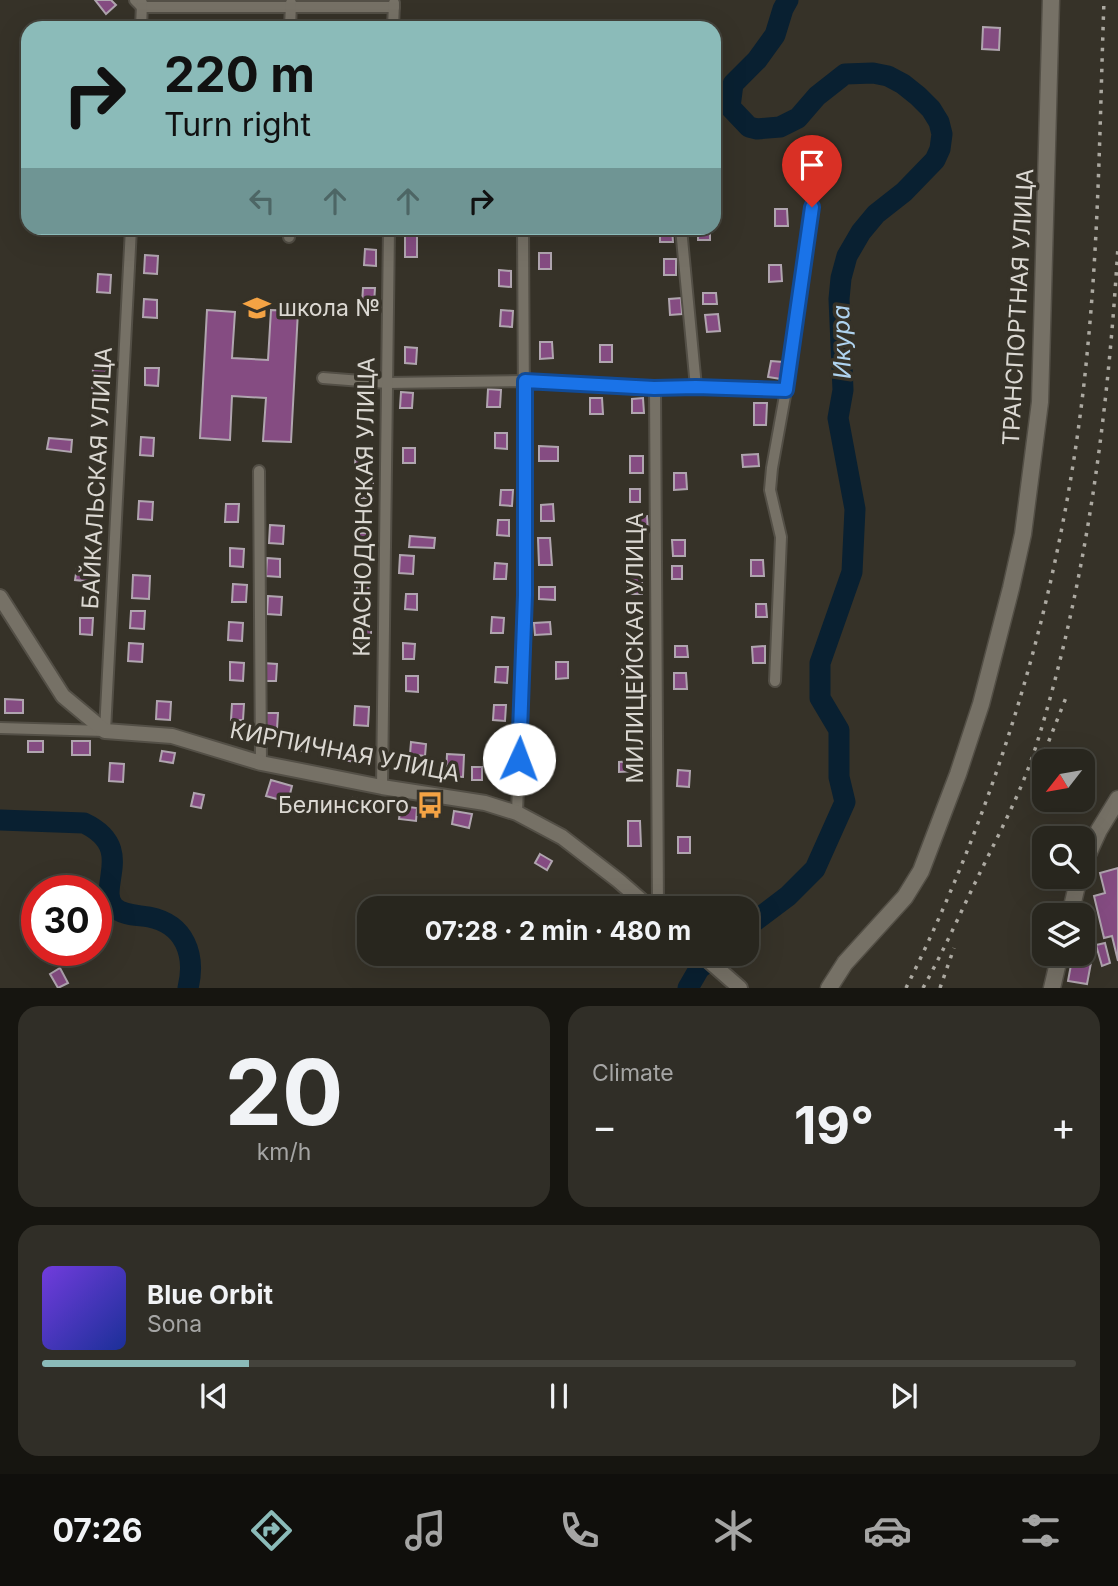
<!DOCTYPE html>
<meta charset="utf-8">
<style>
:root{--surface:#28261e;--page:#302e27;--text:#f1f3f6;--muted:#a5a5a4;--line:#44433c;--accent:#8bbbb9}
body{margin:0;font-family:Inter,sans-serif;background:var(--page);color:var(--text);height:100vh;display:flex;flex-direction:column;font-size:26px;white-space:nowrap}
*{box-sizing:border-box;margin:0}
p{font-size:23px;color:var(--muted)}
.icon{flex:none;width:38px;height:38px;fill:none;stroke:currentColor;stroke-width:2;stroke-linecap:round;stroke-linejoin:round}
.map{position:relative;height:988px;overflow:hidden}
.side{display:flex;flex-direction:column;gap:18px;padding:18px;background:#161510;flex:1}
.side>*{flex:none}
.top-card{position:absolute;left:21px;top:21px;width:700px;height:214px;border-radius:21px;box-shadow:0 7px 28px #0002,0 0 0 2px var(--line);background:#8bbbb9;color:#111;overflow:hidden}
.needle{width:46px;rotate:239deg}
.tools{position:absolute;left:1032px;top:749px;display:grid;gap:14px}
.tools a{display:grid;place-items:center;width:63px;height:63px;border-radius:14px;background:var(--surface);box-shadow:0 7px 28px #0002,0 0 0 2px var(--line);font-size:35px}
.speed{position:absolute;left:21px;top:875px;display:flex;gap:14px;font-size:35px;font-weight:700;text-align:center}
.speed>*{display:grid;place-content:center;width:91px;height:91px;border-radius:50%;background:var(--surface);box-shadow:0 7px 28px #0002,0 0 0 2px var(--line);line-height:1}
.speed .limit{border:10px solid #d22;background:#fff;color:#111}
.pin{position:absolute;display:grid;place-items:center;width:60px;height:60px;color:#fff;margin:-72px -30px;border-radius:50% 50% 50% 0;rotate:-45deg;box-shadow:0 0 7px #0007}
.pin .icon{rotate:45deg}
.me{position:absolute;width:77px;margin:-38px;rotate:2deg;stroke-linejoin:round;filter:drop-shadow(0 0 5px #0008)}
.turn{display:flex;align-items:center;gap:24px;height:147px;padding:0 28px;font-size:32px}
.turn .icon{width:91px;height:91px;stroke-width:2.5}
.turn b{display:block;font-size:49px;line-height:60px}
.lanes{display:flex;align-items:center;height:66px;padding:0 28px;background:#0003;justify-content:center;gap:35px;direction:ltr}
.lanes .off{opacity:.35}
.big{font-size:52px;font-weight:700;line-height:1.1}
.side .tile{flex:1;display:flex;flex-direction:column;justify-content:center;gap:10px;min-width:0;padding:0 24px;border-radius:21px;background:var(--page)}
.side .dial{align-items:center;gap:0}
.dial b{font-size:91px;line-height:1}
.song{display:flex;align-items:center;gap:21px}
.cover{width:84px;height:84px;border-radius:10px;background:linear-gradient(135deg,hsl(260 70% 55%),hsl(230 70% 35%))}
.played{height:7px;border-radius:4px;background:linear-gradient(90deg,var(--accent) 20%,var(--line) 20%)}
.keys{display:flex;justify-content:space-around;direction:ltr}
.heat{display:flex;justify-content:space-between;align-items:center;font-size:38px;direction:ltr}
.side .tiles{flex:1;display:grid;gap:18px;grid-template-columns:1fr 1fr}
.tile:last-child{grid-column:span 2}
.trip{position:absolute;left:357px;top:896px;width:402px;height:70px;border-radius:21px;background:var(--surface);box-shadow:0 7px 28px #0002,0 0 0 2px var(--line);font-weight:700;line-height:70px;text-align:center}
.dock{display:flex;height:112px;justify-content:space-around;align-items:center;background:#100f0c;color:var(--muted)}
.dock .icon{width:49px;height:49px}
.dock .selected{color:var(--accent)}
.dock b{font-size:32px;color:var(--text)}
.map>svg:first-child{display:block}
.lines{fill:none;stroke-linecap:round;stroke-linejoin:round}
.river{stroke:#092031;stroke-width:21}
.building{fill:#854c82;stroke:#b0a5af;stroke-width:2}
.minor-casing{stroke:#534f46;stroke-width:14}
.tertiary-casing{stroke:#534f46;stroke-width:18}
.secondary-casing{stroke:#534f46;stroke-width:19}
.minor{stroke:#767166;stroke-width:10}
.tertiary{stroke:#767166;stroke-width:14}
.secondary{stroke:#767166;stroke-width:16}
.rail{stroke:#aca9a1;stroke-width:3.5;stroke-dasharray:3.5 7;stroke-linecap:butt}
.route-casing{stroke:#114b97;stroke-width:18}
.route{stroke:#1a73e8;stroke-width:12}
.labels{text-anchor:middle;stroke-width:7;stroke-linejoin:round;paint-order:stroke}
.street-label{font-size:23px;fill:#dbd8d2;stroke:#363228}
.poi-label{font-size:23px;fill:#dbd8d2;stroke:#363228;text-anchor:start}
.water-label{font-size:24px;font-style:italic;fill:#afd3ef;stroke:#363228}
</style>
<div class="map">
<svg width="1118" height="988" viewBox="0 0 1118 988">
<rect width="100%" height="100%" fill="#363228"/>
<g class="lines">
<g class="river">
<path d="M0,820l84,3c53,25 12,65 30,84 9,9 24,8 35,10 36,7 47,38 39,71"/>
<path d="M747,927l41,-31 27,-27 30,-67 -6,-25v-47l-19,-32v-35l32,-91 3,-63 -17,-91 5,-28 -4,-91 2,-21 6,-22 14,-24 15,-18 28,-22 31,-32 5,-11 2,-15 -3,-12 -8,-13 -13,-13 -15,-12 -15,-8 -15,-3 -28,1 -28,22 -19,22 -18,9 -23,2 -8,-2 -19,-20 3,-23 24,-24 18,-25 8,-26 5,-9"/>
<path d="M688,988l11,-19 18,-15"/>
</g>
</g>
<g class="building">
<path d="M95,0h16l5,5 -10,9z"/>
<path d="M983,27l17,1 -1,22 -17,-1z"/>
<path d="M775,209h12l1,17h-13z"/>
<path d="M660,228h12l1,14h-13z"/>
<rect x="698" y="228" width="12" height="12"/>
<rect x="405" y="236" width="12" height="21"/>
<path d="M365,249l11,1v16l-12,-1z"/>
<rect x="539" y="253" width="12" height="16"/>
<path d="M145,255l13,1 -1,18 -13,-1z"/>
<rect x="664" y="259" width="12" height="16"/>
<path d="M769,265h12l1,16 -13,1z"/>
<path d="M499,270l12,1v16l-12,-1z"/>
<path d="M98,274l13,1 -1,18 -13,-1z"/>
<path d="M363,288h12l-1,16 -12,-1z"/>
<path d="M703,293h13l1,11h-14z"/>
<path d="M681,298l1,16 -12,1 -1,-16z"/>
<path d="M144,299l13,1v18l-14,-1z"/>
<path d="M207,310l28,2 -3,46 36,2 3,-50 27,1 -7,131 -28,-1 3,-43 -34,-2 -2,44 -30,-2z"/>
<path d="M501,310l12,1 -1,16 -12,-1z"/>
<path d="M718,314l2,17 -13,1 -2,-17z"/>
<path d="M540,342h12l1,16 -13,1z"/>
<rect x="600" y="345" width="12" height="17"/>
<path d="M405,347l12,1 -1,16 -11,-1z"/>
<path d="M771,361l12,1 -2,17 -13,-2z"/>
<path d="M93,367h13l-1,30 -13,-1z"/>
<path d="M145,368h14l-1,18 -13,-1z"/>
<path d="M488,389l13,1 -1,17h-13z"/>
<path d="M401,392l12,1 -1,15h-12z"/>
<path d="M590,398h12l1,16h-13z"/>
<path d="M643,398l1,15h-12v-14z"/>
<path d="M754,403h13l-1,22h-12z"/>
<path d="M495,433h12v16l-12,-1z"/>
<path d="M141,437l13,1 -1,18 -13,-1z"/>
<path d="M49,438l23,2 -1,12 -24,-3z"/>
<path d="M539,446l19,1v14h-19z"/>
<rect x="403" y="448" width="12" height="15"/>
<path d="M356,450h12l-1,16 -12,-1z"/>
<path d="M758,454l1,12 -16,1 -1,-12z"/>
<rect x="630" y="456" width="13" height="17"/>
<path d="M674,473h12l1,16 -13,1z"/>
<path d="M362,482l11,1v15h-12z"/>
<rect x="630" y="489" width="10" height="13"/>
<path d="M501,490h12l-1,16 -12,-1z"/>
<path d="M139,501l14,1 -1,18 -14,-1z"/>
<path d="M226,504h13l-1,18h-13z"/>
<path d="M553,504l1,17h-13v-16z"/>
<path d="M647,516l1,13h-17v-12z"/>
<path d="M498,520h11v16l-12,-1z"/>
<path d="M270,525l14,1 -1,18 -14,-1z"/>
<path d="M359,533h12l-1,16 -12,-1z"/>
<path d="M410,536l25,2 -1,10 -25,-1z"/>
<path d="M538,538h12l2,27h-13z"/>
<path d="M672,540h13v16h-12z"/>
<path d="M230,548l14,1 -1,18 -13,-1z"/>
<path d="M400,555l14,1 -1,18 -14,-1z"/>
<path d="M267,558l13,1v18l-14,-1z"/>
<path d="M751,560h12l1,16h-13z"/>
<path d="M495,563l12,1 -1,15h-12z"/>
<rect x="672" y="566" width="10" height="13"/>
<path d="M77,567l17,1 -1,14 -18,-2z"/>
<path d="M133,575l17,1 -1,23 -17,-1z"/>
<path d="M357,576h12l-1,21h-11z"/>
<rect x="628" y="576" width="14" height="18"/>
<path d="M233,584l14,1 -1,17h-14z"/>
<path d="M539,587h16v13l-16,-1z"/>
<path d="M406,594h11v16l-12,-1z"/>
<path d="M268,596l14,1 -1,18 -14,-1z"/>
<path d="M756,604h10l1,13h-11z"/>
<path d="M131,611h14l-1,18 -14,-1z"/>
<path d="M492,617l12,1 -1,15h-12z"/>
<path d="M80,618h13l-1,17 -12,-1z"/>
<path d="M229,622l14,1 -1,18 -14,-1z"/>
<path d="M550,622l1,12 -16,1 -1,-12z"/>
<path d="M360,627h11v16l-12,-1z"/>
<path d="M129,643l14,1 -1,18 -14,-1z"/>
<path d="M403,643l12,1 -1,15h-11z"/>
<path d="M675,646h12l1,11h-13z"/>
<path d="M765,646v17h-12l-1,-16z"/>
<path d="M230,662l14,1 -1,18 -13,-1z"/>
<path d="M556,662h12v16l-12,1z"/>
<path d="M263,663l14,1 -1,17h-14z"/>
<path d="M496,667h12l-1,16 -12,-1z"/>
<path d="M674,673h12l1,16h-13z"/>
<path d="M406,676h12v16l-12,-1z"/>
<path d="M5,699l18,1v13h-18z"/>
<path d="M157,701l14,1 -1,18 -14,-1z"/>
<path d="M232,704h12l-1,16h-12z"/>
<path d="M494,705h12l-1,16 -12,-1z"/>
<path d="M355,706l14,1 -1,19 -14,-1z"/>
<path d="M266,713h12l-1,16 -12,-1z"/>
<path d="M292,738l16,1 -2,12 -15,-1z"/>
<rect x="28" y="741" width="15" height="11"/>
<rect x="72" y="741" width="18" height="14"/>
<path d="M411,742l15,2 -1,12 -15,-2z"/>
<path d="M349,749l16,2 -2,12 -15,-2z"/>
<rect x="538" y="749" width="12" height="16"/>
<path d="M162,751l13,2 -2,10 -13,-2z"/>
<path d="M447,754l17,1 -1,22 -17,-1z"/>
<path d="M635,761l1,10 -17,1v-10z"/>
<path d="M110,763l14,1 -1,18 -14,-1z"/>
<rect x="472" y="767" width="10" height="13"/>
<path d="M678,770l12,1 -1,16 -12,-1z"/>
<path d="M271,780l21,6 -4,16 -22,-6z"/>
<path d="M194,793l10,2 -3,13 -10,-2z"/>
<path d="M353,798l16,3 -3,12 -15,-3z"/>
<path d="M401,806l16,2 -1,13 -17,-2z"/>
<path d="M454,811l18,3 -3,14 -17,-4z"/>
<path d="M628,821h12l1,25h-13z"/>
<rect x="678" y="837" width="12" height="16"/>
<path d="M540,854l12,7 -5,9 -12,-7z"/>
<path d="M1118,868v93l-6,-25 -8,2 -10,-42 11,-3 -5,-20z"/>
<path d="M1105,943l5,20 -8,3 -6,-21z"/>
<path d="M1083,950l10,2 -6,32 -19,-3 5,-27h10z"/>
<path d="M60,968l8,15 -10,5 -8,-14z"/>
</g>
<g class="lines">
<defs>
<g id="minor">
<path d="M135,0l7,7h252"/>
<path d="M141,28l1,-25"/>
<path d="M290,28l1,-25"/>
<path d="M393,28l1,-25"/>
<path d="M681,228l15,159"/>
<path d="M289,237v-9"/>
<path d="M323,378l64,5 138,-2 130,7 41,-1 90,3"/>
<path d="M655,388l3,520"/>
<path d="M259,471l2,292"/>
<path d="M775,681l6,-144 -11,-47 2,-22 14,-78 26,-183"/>
<path d="M0,728l105,3 26,-503"/>
<path d="M382,787l7,-559"/>
<path d="M517,813l8,-218 -2,-367"/>
</g>
<g id="tertiary">
<path d="M0,597l63,99 42,35 67,5 89,27 121,24 103,16 32,10 45,24 57,44 31,27"/>
<path d="M701,954l39,34"/>
</g>
<g id="secondary">
<path d="M1083,865l16,-35 19,-31"/>
<path d="M1070,915l9,-38"/>
<path d="M829,988l16,-25 60,-66 16,-26 37,-97 23,-70 30,-116 12,-54 17,-132 11,-402"/>
<path d="M1052,988l8,-34"/>
</g>
</defs>
<use href="#minor" class="minor-casing"/>
<use href="#tertiary" class="tertiary-casing"/>
<use href="#secondary" class="secondary-casing"/>
<use href="#minor" class="minor"/>
<use href="#tertiary" class="tertiary"/>
<use href="#secondary" class="secondary"/>
<g class="rail">
<path d="M1041,761l26,-66"/>
<path d="M906,988c100,-201 162,-421 182,-644 11,-114 12,-230 16,-344"/>
<path d="M923,988c19,-34 35,-70 52,-105 22,-46 47,-91 62,-140 50,-162 71,-329 81,-497"/>
<path d="M940,988l14,-40"/>
</g>
</g>
<g class="lines">
<defs>
<path id="route" d="M519,759l6,-164v-214l129,7 42,-1 90,3 26,-183"/>
</defs>
<use href="#route" class="route-casing"/>
<use href="#route" class="route"/>
</g>
<defs>
<symbol id="school-bare" viewBox="-9 -9 18 18"><path d="M0-5L7-2L0 1L-7-2ZM-4 1L0 2.5L4 1V4Q0 6-4 4Z" fill="#f4a344" stroke="#363228" stroke-width="2.5" paint-order="stroke"/></symbol>
<symbol id="bus-bare" viewBox="-9 -9 18 18"><path d="M-5-6H5V4H4V6H2V4H-2V6H-4V4H-5ZM-3.5-4V0h7V-4ZM-3.5 1.2v1.5H-2V1.2ZM2 1.2v1.5H3.5V1.2Z" fill="#f4a344" stroke="#363228" stroke-width="2.5" paint-order="stroke"/></symbol>
</defs>
<g fill-rule="evenodd">
<use href="#school-bare" x="238" y="289" width="38" height="38"/>
<use href="#bus-bare" x="411" y="786" width="38" height="38"/>
</g>
<g class="labels">
<g class="street-label">
<text transform="translate(1018 307) rotate(-87)" y="8">ТРАНСПОРТНАЯ УЛИЦА</text>
<text transform="translate(97 478) rotate(-87)" y="8">БАЙКАЛЬСКАЯ УЛИЦА</text>
<text transform="translate(364 507) rotate(-89)" y="8">КРАСНОДОНСКАЯ УЛИЦА</text>
<text transform="translate(635 648) rotate(-90)" y="8">МИЛИЦЕЙСКАЯ УЛИЦА</text>
<text transform="translate(345 752) rotate(11)" y="8">КИРПИЧНАЯ УЛИЦА</text>
</g>
<g class="poi-label">
<text x="278" y="316">школа №</text>
<text x="409" y="813" text-anchor="end">Белинского</text>
</g>
<g class="water-label">
<text transform="translate(842 342) rotate(-91)" y="8">Икура</text>
</g>
</g>
</svg>
<div class="tools">
<a><svg class="needle" viewBox="-14 -14 28 28"><path d="M0-13l5 13h-10z" fill="#e53935"/><path d="M0 13l5-13h-10z" fill="#a5a5a4"/></svg></a>
<a><svg class="icon" aria-label="search" viewBox="0 0 24 24"><circle cx="10" cy="10" r="6"/><path d="M15 15l6 6"/></svg></a>
<a><svg class="icon" aria-label="layers" viewBox="0 0 24 24"><path d="M12 4l9 5-9 5-9-5zM3 14l9 5 9-5"/></svg></a>
</div>
<div class="speed"><div class="limit">30</div></div>
<div class="pin" style="left:812px;top:207px;background:#d93025"><svg class="icon" aria-label="arrive" viewBox="0 0 24 24"><path d="M6 21V4h12l-3 4 3 4H6"/></svg></div>
<svg class="me" style="left:519px;top:759px" viewBox="-20 -20 40 40"><circle r="19" fill="#fff"/><path d="M0-13L10 11 0 6-10 11z" fill="#1a73e8"/></svg>
<div class="trip">07:28 · 2 min · 480 m</div>
<div class="top-card">
<div class="turn"><svg class="icon" aria-label="right" viewBox="0 0 24 24"><path d="M7 20v-9h11M14 6l5 5-5 5"/></svg><div><b>220 m</b>Turn right</div></div>
<div class="lanes"><svg class="icon off" aria-label="left" viewBox="0 0 24 24"><path d="M17 20v-9H6M10 6l-5 5 5 5"/></svg><svg class="icon off" aria-label="ahead" viewBox="0 0 24 24"><path d="M12 20V5M6 11l6-6 6 6"/></svg><svg class="icon off" aria-label="ahead" viewBox="0 0 24 24"><path d="M12 20V5M6 11l6-6 6 6"/></svg><svg class="icon" aria-label="right" viewBox="0 0 24 24"><path d="M7 20v-9h11M14 6l5 5-5 5"/></svg></div>
</div>
</div>
<section class="side">
<div class="tiles">
<div class="tile dial"><b>20</b><p>km/h</p></div>
<div class="tile"><p>Climate</p>
<div class="heat"><a>−</a><b class="big">19°</b><a>+</a></div>
</div>
<div class="tile">
<div class="song"><i class="cover"></i><div><b>Blue Orbit</b><p>Sona</p></div></div>
<div class="played"></div>
<div class="keys"><svg class="icon" aria-label="previous" viewBox="0 0 24 24"><path d="M18 5L8 12l10 7zM5 5v14"/></svg><svg class="icon" aria-label="pause" viewBox="0 0 24 24"><path d="M8 5v14M16 5v14"/></svg><svg class="icon" aria-label="next" viewBox="0 0 24 24"><path d="M6 5l10 7-10 7zM19 5v14"/></svg></div>
</div>
</div>
</section>
<nav class="dock">
<b>07:26</b>
<svg class="icon selected" aria-label="directions" viewBox="0 0 24 24"><path d="M12 3l9 9-9 9-9-9zM9 14v-3h6M13 9l2 2-2 2"/></svg>
<svg class="icon" aria-label="music" viewBox="0 0 24 24"><path d="M9 18V5l10-2v13"/><circle cx="6" cy="18" r="3"/><circle cx="16" cy="16" r="3"/></svg>
<svg class="icon" aria-label="phone" viewBox="0 0 24 24"><path d="M5 4h4l2 5-3 2q2 4 5 5l2-3 5 2v4C11 20 4 13 5 4z"/></svg>
<svg class="icon" aria-label="climate" viewBox="0 0 24 24"><path d="M12 3v18M4 7l16 10M4 17L20 7"/></svg>
<svg class="icon" aria-label="car" viewBox="0 0 24 24"><path d="M5 17H2v-5l4-1 3-4h7l3 4 3 1v5h-3M9 17h6M6 11h13"/><circle cx="7" cy="17" r="2"/><circle cx="17" cy="17" r="2"/></svg>
<svg class="icon" aria-label="filters" viewBox="0 0 24 24"><path d="M4 7h16M4 17h16"/><circle cx="9" cy="7" r="2"/><circle cx="15" cy="17" r="2"/></svg>
</nav>
